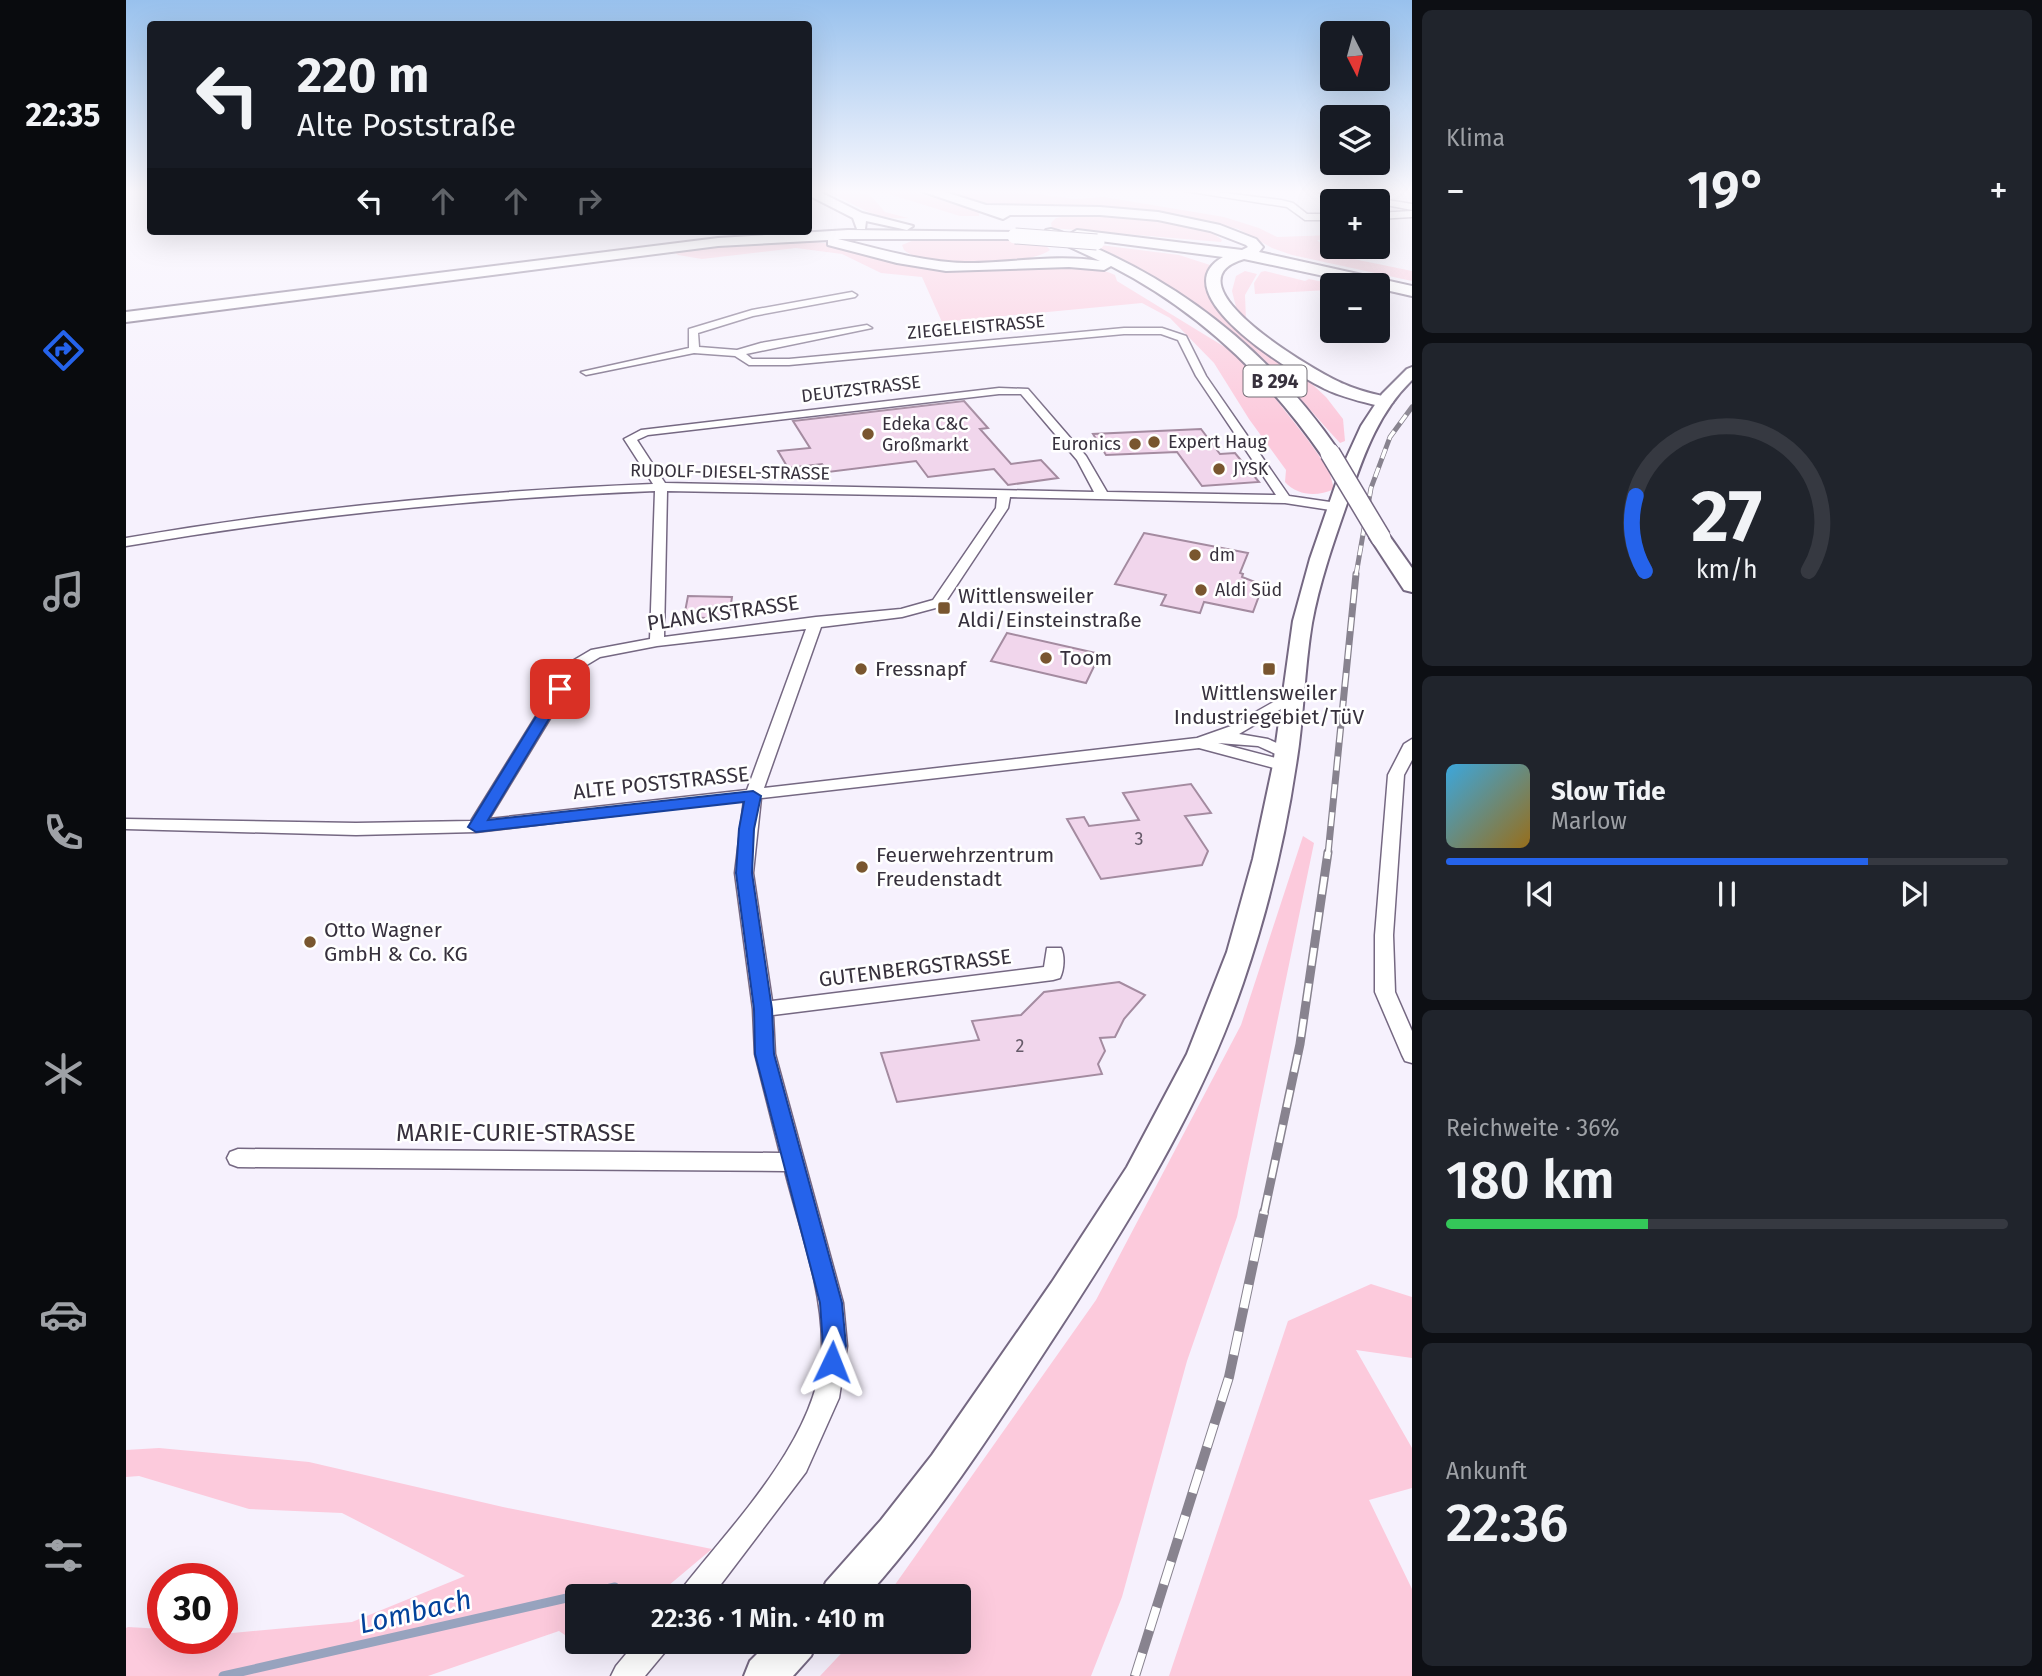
<!DOCTYPE html>
<html lang="de">
<meta charset="utf-8">
<style>
:root{--surface:#171b24;--page:#20242c;--text:#f1f3f6;--muted:#9ea1a6;--line:#363941;--accent:#2563eb}
body{margin:0;font-family:"Fira Sans",sans-serif;background:var(--page);color:var(--text);height:100vh;display:flex;flex-direction:column;font-size:26px;white-space:nowrap}
*{box-sizing:border-box;margin:0}
p{font-size:23px;color:var(--muted)}
.icon{flex:none;width:38px;height:38px;fill:none;stroke:currentColor;stroke-width:2;stroke-linecap:round;stroke-linejoin:round}
.map{position:relative;flex:1;overflow:hidden}
.details{display:flex;flex-direction:column;gap:10px;padding:10px;background:#0d0f14;width:630px}
.details>*{flex:none}
.banner{position:absolute;left:21px;top:21px;width:665px;height:214px;border-radius:7px;box-shadow:0 7px 28px #0002;background:#171b24;color:var(--text);overflow:hidden}
.needle{width:46px;rotate:174deg}
.fabs{position:absolute;left:1194px;top:21px;display:grid;gap:14px}
.fabs a{display:grid;place-items:center;width:70px;height:70px;border-radius:7px;background:var(--surface);box-shadow:0 7px 28px #0002;font-size:35px}
.speed{position:absolute;left:21px;top:1563px;display:flex;gap:14px;font-size:35px;font-weight:700;text-align:center}
.speed>*{display:grid;place-content:center;width:91px;height:91px;border-radius:50%;background:var(--surface);box-shadow:0 7px 28px #0002;line-height:1}
.speed .limit{border:10px solid #d22;background:#fff;color:#111}
.pin{position:absolute;display:grid;place-items:center;width:60px;height:60px;color:#fff;margin:-30px;border-radius:14px;box-shadow:0 4px 10px #0006}
.me{position:absolute;width:77px;margin:-38px;rotate:2deg;stroke-linejoin:round;filter:drop-shadow(0 0 5px #0008)}
.turn{display:flex;align-items:center;gap:24px;height:147px;padding:0 35px;font-size:32px}
.turn .icon{width:91px;height:91px;stroke-width:2.5}
.turn b{display:block;font-size:49px;line-height:60px}
.lanes{display:flex;align-items:center;height:66px;padding:0 35px;background:#0003;justify-content:center;gap:35px;direction:ltr}
.lanes .off{opacity:.35}
.big{font-size:52px;font-weight:600;line-height:1.1}
.details .tile{flex:1;display:flex;flex-direction:column;justify-content:center;gap:10px;min-width:0;padding:0 24px;border-radius:10px;background:var(--page)}
.details .dial{align-items:center;gap:0}
.dial svg{height:182px;overflow:visible;fill:none;stroke:var(--line);stroke-width:7;stroke-linecap:round;text-anchor:middle}
.dial text{fill:var(--text);stroke:none}
.song{display:flex;align-items:center;gap:21px}
.cover{width:84px;height:84px;border-radius:10px;background:linear-gradient(135deg,hsl(200 70% 55%),hsl(40 70% 35%))}
.played{height:7px;border-radius:4px;background:linear-gradient(90deg,var(--accent) 75%,var(--line) 75%)}
.keys{display:flex;justify-content:space-around;direction:ltr}
.heat{display:flex;justify-content:space-between;align-items:center;font-size:38px;direction:ltr}
.charge{height:10px;border-radius:5px;background:linear-gradient(90deg,#34c759 36%,var(--line) 0)}
.trip{position:absolute;left:439px;top:1584px;width:406px;height:70px;border-radius:7px;background:var(--surface);box-shadow:0 7px 28px #0002;font-weight:600;line-height:70px;text-align:center}
main{display:flex;flex:1;min-height:0}
.tabs{display:flex;flex-direction:column;width:126px;justify-content:space-around;align-items:center;background:#090b0e;color:var(--muted)}
.tabs .icon{width:49px;height:49px}
.tabs .selected{color:var(--accent)}
.tabs b{font-size:32px;color:var(--text)}
.map>svg:first-child{display:block}
.green{fill:#fccadc}
.lines{fill:none;stroke-linecap:round;stroke-linejoin:round}
.stream{stroke:#97a3be;stroke-width:9}
.building{fill:#f1d6ec;stroke:#a48ba0;stroke-width:2}
.street-casing{stroke:#756882;stroke-width:3}
.secondary-casing{stroke:#756882;stroke-width:4}
.primary-casing{stroke:#756882;stroke-width:4}
.street{fill:#fff;fill-rule:evenodd}
.secondary{fill:#fff;fill-rule:evenodd}
.primary{fill:#fff;fill-rule:evenodd}
.rail-far3-casing{stroke:#88838f;stroke-width:5}
.rail-far2-casing{stroke:#88838f;stroke-width:7}
.rail-far1-casing{stroke:#88838f;stroke-width:9}
.rail-casing{stroke:#88838f;stroke-width:10}
.rail-far3{stroke:#fff;stroke-width:3.5;stroke-dasharray:10;stroke-linecap:butt}
.rail-far2{stroke:#fff;stroke-width:4.5;stroke-dasharray:14;stroke-linecap:butt}
.rail-far1{stroke:#fff;stroke-width:6;stroke-dasharray:18;stroke-linecap:butt}
.rail{stroke:#fff;stroke-width:8;stroke-dasharray:24;stroke-linecap:butt}
.primary-bridge-far1-casing{stroke:#756882;stroke-width:17;stroke-linecap:butt}
.primary-bridge-casing{stroke:#756882;stroke-width:22;stroke-linecap:butt}
.primary-bridge-far1{stroke:#fff;stroke-width:15}
.primary-bridge{stroke:#fff;stroke-width:19}
.route{fill:#2563eb;stroke:#184099;stroke-width:2}
.poi-dot{fill:#79562f;stroke:#fff;stroke-width:2.5}
.labels{text-anchor:middle;stroke-width:5;stroke-linejoin:round;paint-order:stroke}
.far-street-label{font-size:18px;fill:#37313d;stroke:#fff}
.far-poi-label{font-size:18px;fill:#37313d;stroke:#fff;text-anchor:start}
.number-label{font-size:18px;fill:#665a69}
.shield{fill:#fff;stroke:#736f77;stroke-width:2}
.shield-label{font-size:19px;font-weight:bold;fill:#37313d}
.poi-label{font-size:21px;fill:#37313d;stroke:#fff;text-anchor:start}
.street-label{font-size:21px;fill:#37313d;stroke:#fff}
.near-street-label{font-size:24px;fill:#37313d;stroke:#fff}
.near-water-label{font-size:28px;font-style:italic;fill:#03429b;stroke:#fff}
</style>
<main>
<nav class="tabs">
<b>22:35</b>
<svg class="icon selected" aria-label="directions" viewBox="0 0 24 24"><path d="M12 3l9 9-9 9-9-9zM9 14v-3h6M13 9l2 2-2 2"/></svg>
<svg class="icon" aria-label="music" viewBox="0 0 24 24"><path d="M9 18V5l10-2v13"/><circle cx="6" cy="18" r="3"/><circle cx="16" cy="16" r="3"/></svg>
<svg class="icon" aria-label="phone" viewBox="0 0 24 24"><path d="M5 4h4l2 5-3 2q2 4 5 5l2-3 5 2v4C11 20 4 13 5 4z"/></svg>
<svg class="icon" aria-label="climate" viewBox="0 0 24 24"><path d="M12 3v18M4 7l16 10M4 17L20 7"/></svg>
<svg class="icon" aria-label="car" viewBox="0 0 24 24"><path d="M5 17H2v-5l4-1 3-4h7l3 4 3 1v5h-3M9 17h6M6 11h13"/><circle cx="7" cy="17" r="2"/><circle cx="17" cy="17" r="2"/></svg>
<svg class="icon" aria-label="filters" viewBox="0 0 24 24"><path d="M4 7h16M4 17h16"/><circle cx="9" cy="7" r="2"/><circle cx="15" cy="17" r="2"/></svg>
</nav>
<div class="map">
<svg width="1286" height="1676" viewBox="0 0 1286 1676">
<rect width="100%" height="100%" fill="#f6f1fd"/>
<g class="green">
<path d="M698,191h32l15,5 14,16 23,6c-38,3 -50,-15 -84,-27z"/>
<path d="M753,191h33l67,21v4h-19z"/>
<path d="M818,191h69l62,8 29,-2 120,20 35,11 18,9 55,-2v5h-15l17,15 78,16v10l-120,-26 -20,-7 -34,-19 -59,-15 -91,-7 -69,1 -30,-4z"/>
<path d="M952,214c36,1 117,2 144,26l-1,2 -169,-14 -1,-5 5,-5z"/>
<path d="M798,236l118,5 8,9c-25,17 -121,21 -146,0l-2,-5z"/>
<path d="M664,239c71,5 137,34 208,32 38,-2 81,-12 117,4l2,6 111,68 28,25 52,66 21,30 5,19c-17,8 -36,7 -49,-7l1,-12 -37,-51 -35,-56 -44,-45 -28,-15 -200,19 -20,-45 -41,-4 -39,-19 -46,-6 -94,11 -24,-4 -6,-5z"/>
<path d="M966,244l87,11 31,10 -1,24 117,108 17,22 2,22 -5,2c-32,-34 -60,-71 -95,-101 -46,-39 -99,-72 -153,-98z"/>
<path d="M1119,271l12,3 -12,21 1,25 -8,-5 -6,-24 4,-15z"/>
<path d="M1139,271l40,10 4,-2 29,6h-6v5h-4l-73,4 -1,-11 7,-11z"/>
<path d="M1177,836l11,7 -77,374 -50,144 -65,236 -31,79h-271l32,-34h107v-46h-72l209,-296 145,-275z"/>
<path d="M1245,1284l41,13v61l-56,-8 56,98v40l-43,12 43,89v87h-243l119,-355z"/>
<path d="M33,1448l150,14 194,45 209,42 -56,47h-78v46h24l-12,10 -31,-21 -131,45h-302v-48l2,-1 35,2v9h59v-4l130,-12 113,-46 -123,-63 -93,-4 -110,-33 -13,1v-27z"/>
</g>
<g class="lines">
<path class="stream" d="M97,1676l392,-89"/>
</g>
<g class="building">
<path d="M838,401l24,27 -8,1 31,35 30,-4 17,18 -50,7 -14,-16 -66,8 -12,-16 -88,11 -6,-8 -34,4 -10,-17 32,-3 -17,-27z"/>
<path d="M1075,429l19,25 15,-1 24,29 -57,4 -25,-34 -71,3 -13,-21z"/>
<path d="M1018,533l104,20 -8,20 3,1 -1,3 21,8 -10,27 -49,-10 -4,11 -39,-8 5,-10 -51,-11z"/>
<path d="M562,596l44,1 -3,22 -45,-2z"/>
<path d="M881,633l93,21 -14,29 -95,-22z"/>
<path d="M1065,784l20,29 -26,3 23,35 -6,14 -101,14 -34,-60 17,-2 5,9 50,-6 -16,-27z"/>
<path d="M993,982l26,13 -21,24 -9,18 -15,1 5,13 -7,13 4,10 -205,28 -16,-49 98,-13 -7,-19 49,-6 23,-23z"/>
</g>
<g class="lines">
<defs>
<g id="street">
<path d="M1059,191h24l72,9 12,3 14,11h25v6h-27l-18,-13z"/>
<path d="M1187,191h19l80,13v6z"/>
<path d="M1286,211v6l-35,2v-6z"/>
<path d="M726,292l5,3 -2,2 -102,19 -55,17 1,14 38,3 24,-7 106,-18 5,3 -126,26 6,5h37l335,-31h38l24,8 20,40 83,120 48,7 6,4 -6,4 -52,-8 -275,-6 -2,11 -65,98 -41,11 -81,10 -57,161 433,-50 34,-12 62,-35 5,2 3,3 -3,3 -59,35 29,5 24,11 2,3 -2,3h-12l-22,-10 -40,-3 73,19 2,4 -8,5 -86,-23 -438,50 -8,75 19,128 272,-34 3,-19h14c4,8 3,22 -1,30l-7,2 -280,35 2,39 68,249 4,43 -8,52 -33,74 -94,124h-32l4,-10c52,-66 139,-154 138,-242 0,-58 -23,-117 -37,-173l-547,-4 -8,-3 -3,-6 3,-6 8,-3 542,4 -25,-99 -2,-45 -18,-136 9,-73 -268,32 -120,3 -230,-6v-10l230,4 115,-2 98,-158 22,-13 59,-11 5,-148c-178,7 -354,25 -529,55v-8c175,-30 350,-47 527,-54l-29,-45 17,-9 358,-42 29,1 58,67 21,36 169,3 -80,-119 -18,-36 -17,-6h-37l-335,31h-40l-14,-9 -41,-3 -108,22 -5,-3 108,-24v-19l63,-19zM873,394h22l56,66 17,32 -429,-9 -28,-43 11,-5zM541,491l330,6 -1,11 -63,92 -32,9 -85,8 -152,20zM680,629l-59,161 -258,29 91,-150 20,-12 57,-11z"/>
<path d="M1286,739v21l-8,15 -11,160 2,57 17,39v32l-7,-2 -3,-6 -27,-63v-57l13,-160 16,-31z"/>
<path d="M510,1642h33l-4,10 -20,24h-34l5,-10z"/>
</g>
<g id="secondary">
<path d="M682,191h10l44,22 51,13 -6,4 -41,-9 -1,8h-8l-4,-11 -45,-23z"/>
<path d="M1286,367v13c-32,31 -47,71 -61,112 -15,43 -31,87 -39,131 -8,47 -8,95 -16,142 -11,74 -29,148 -53,218 -45,132 -121,250 -196,365 -56,86 -112,172 -180,248h-47l6,-14 55,-62 51,-65 120,-173 75,-115 60,-113 40,-102 26,-93 20,-94 20,-144 17,-62 30,-87 21,-46 21,-32 25,-25z"/>
<path d="M643,1642h48l-6,14 -18,20h-49l6,-15z"/>
</g>
<g id="primary">
<path d="M795,191h21l44,14 114,2 58,5 62,13 36,14 7,8 -4,5 153,34v10l-35,-8v-3h-11l-122,-26c-82,24 75,115 100,125 15,7 31,10 46,14l3,4 -9,5c-17,-4 -35,-8 -52,-15 -29,-12 -175,-98 -109,-135l-146,-19 -7,-4 7,-4 165,20 6,-3 -2,-2 -36,-14 -52,-11 -58,-5h-90l-7,4z"/>
<path d="M925,229c17,4 34,14 49,21 99,45 179,114 240,203l-3,4h-14c-55,-80 -124,-146 -212,-191l-7,4 -35,-3 -123,4 -49,-8 -69,-18v-5l-110,6 -592,76v-10l592,-74 130,-8 167,2 7,4 -2,3h-182c42,10 84,23 127,24 46,0 90,-9 135,-2l-54,-25v-6z"/>
<path d="M1255,532l7,2 24,34v24l-8,-2 -34,-52 4,-4z"/>
</g>
</defs>
<use href="#street" class="street-casing"/>
<use href="#secondary" class="secondary-casing"/>
<use href="#primary" class="primary-casing"/>
<use href="#street" class="street"/>
<use href="#secondary" class="secondary"/>
<use href="#primary" class="primary"/>
<defs>
<path id="rail-far3" d="M1230,575l15,-87 19,-51 22,-30"/>
<path id="rail-far2" d="M1202,854l28,-280"/>
<path id="rail-far1" d="M1138,1213l36,-169 28,-192"/>
<path id="rail" d="M1009,1676l94,-299 35,-165"/>
</defs>
<use href="#rail-far3" class="rail-far3-casing"/>
<use href="#rail-far2" class="rail-far2-casing"/>
<use href="#rail-far1" class="rail-far1-casing"/>
<use href="#rail" class="rail-casing"/>
<use href="#rail-far3" class="rail-far3"/>
<use href="#rail-far2" class="rail-far2"/>
<use href="#rail-far1" class="rail-far1"/>
<use href="#rail" class="rail"/>
<defs>
<path id="primary-bridge-far1" d="M889,236l82,6"/>
<path id="primary-bridge" d="M1204,453l51,85"/>
</defs>
<use href="#primary-bridge-far1" class="primary-bridge-far1-casing"/>
<use href="#primary-bridge" class="primary-bridge-casing"/>
<use href="#primary-bridge-far1" class="primary-bridge-far1"/>
<use href="#primary-bridge" class="primary-bridge"/>
</g>
<linearGradient id="sky" x2="0" y2="1"><stop stop-color="#98c1ed"/><stop offset="0.45" stop-color="#fbf9fe"/><stop offset="1" stop-color="#fbf9fe" stop-opacity="0"/></linearGradient>
<rect width="1286" height="426" fill="url(#sky)"/>
<path class="route" d="M434,685l7,4 -79,131 265,-29 8,5 -7,33 -2,44 20,136 2,45 68,249 4,43 -6,24 -8,3 -8,-3 -4,-8 3,-16 -3,-43 -65,-249 -1,-45 -18,-136 3,-44 5,-27 -268,30 -8,-5 85,-138z"/>
<g class="poi-dot">
<circle cx="742" cy="434" r="7"/>
<circle cx="1028" cy="442" r="7"/>
<circle cx="1009" cy="444" r="7"/>
<circle cx="1093" cy="469" r="7"/>
<circle cx="1069" cy="555" r="7"/>
<circle cx="1075" cy="590" r="7"/>
<rect x="811" y="601" width="14" height="14" rx="3.5"/>
<circle cx="920" cy="658" r="7"/>
<circle cx="735" cy="669" r="7"/>
<rect x="1136" y="662" width="14" height="14" rx="3.5"/>
<circle cx="736" cy="867" r="7"/>
<circle cx="184" cy="942" r="7"/>
</g>
<g class="labels">
<g class="far-street-label">
<text transform="translate(850 327) rotate(-5)" y="6">ZIEGELEISTRASSE</text>
<text transform="translate(735 389) rotate(-7)" y="6">DEUTZSTRASSE</text>
<text transform="translate(604 472) rotate(1)" y="6">RUDOLF-DIESEL-STRASSE</text>
</g>
<g class="far-poi-label">
<text x="756" y="430">Edeka C&amp;C<tspan x="756" dy="21">Großmarkt</tspan></text>
<text x="1042" y="448">Expert Haug</text>
<text x="995" y="450" text-anchor="end">Euronics</text>
<text x="1107" y="475">JYSK</text>
<text x="1083" y="561">dm</text>
<text x="1089" y="596">Aldi Süd</text>
</g>
<g class="number-label">
<text x="1013" y="845">3</text>
<text x="894" y="1052">2</text>
</g>
<rect class="shield" x="1117.5" y="365.5" width="63" height="31" rx="5"/>
<g class="shield-label">
<text x="1149" y="388">B 294</text>
</g>
<g class="poi-label">
<text x="832" y="603">Wittlensweiler<tspan x="832" dy="24">Aldi/Einsteinstraße</tspan></text>
<text x="934" y="665">Toom</text>
<text x="749" y="676">Fressnapf</text>
<text x="1143" y="700" text-anchor="middle">Wittlensweiler<tspan x="1143" dy="24">Industriegebiet/TüV</tspan></text>
<text x="750" y="862">Feuerwehrzentrum<tspan x="750" dy="24">Freudenstadt</tspan></text>
<text x="198" y="937">Otto Wagner<tspan x="198" dy="24">GmbH &amp; Co. KG</tspan></text>
</g>
<g class="street-label">
<text transform="translate(597 613) rotate(-8)" y="7">PLANCKSTRASSE</text>
<text transform="translate(535 783) rotate(-6)" y="7">ALTE POSTSTRASSE</text>
<text transform="translate(789 968) rotate(-7)" y="7">GUTENBERGSTRASSE</text>
</g>
<g class="near-street-label">
<text x="390" y="1141">MARIE-CURIE-STRASSE</text>
</g>
<g class="near-water-label">
<text transform="translate(289 1611) rotate(-13)" y="10">Lombach</text>
</g>
</g>
</svg>
<div class="fabs">
<a><svg class="needle" viewBox="-14 -14 28 28"><path d="M0-13l5 13h-10z" fill="#e53935"/><path d="M0 13l5-13h-10z" fill="#9ea1a6"/></svg></a>
<a><svg class="icon" aria-label="layers" viewBox="0 0 24 24"><path d="M12 4l9 5-9 5-9-5zM3 14l9 5 9-5"/></svg></a>
<a>+</a>
<a>−</a>
</div>
<div class="speed"><div class="limit">30</div></div>
<div class="pin" style="left:434px;top:689px;background:#d93025"><svg class="icon" aria-label="arrive" viewBox="0 0 24 24"><path d="M6 21V4h12l-3 4 3 4H6"/></svg></div>
<svg class="me" style="left:706px;top:1362px" viewBox="-20 -20 40 40"><path d="M0-17L14 15 0 8-14 15z" fill="#2563eb" stroke="#fff" stroke-width="4"/></svg>
<div class="trip">22:36 · 1 Min. · 410 m</div>
<div class="banner">
<div class="turn"><svg class="icon" aria-label="left" viewBox="0 0 24 24"><path d="M17 20v-9H6M10 6l-5 5 5 5"/></svg><div><b>220 m</b>Alte Poststraße</div></div>
<div class="lanes"><svg class="icon" aria-label="left" viewBox="0 0 24 24"><path d="M17 20v-9H6M10 6l-5 5 5 5"/></svg><svg class="icon off" aria-label="ahead" viewBox="0 0 24 24"><path d="M12 20V5M6 11l6-6 6 6"/></svg><svg class="icon off" aria-label="ahead" viewBox="0 0 24 24"><path d="M12 20V5M6 11l6-6 6 6"/></svg><svg class="icon off" aria-label="right" viewBox="0 0 24 24"><path d="M7 20v-9h11M14 6l5 5-5 5"/></svg></div>
</div>
</div>
<section class="details">
<div class="tile"><p>Klima</p>
<div class="heat"><a>−</a><b class="big">19°</b><a>+</a></div>
</div>
<div class="tile dial"><svg viewBox="0 0 100 80">
<path d="M14 69A42 42 0 1 1 86 69"/>
<path d="M14 69A42 42 0 0 1 10 36" stroke="#2563eb"/>
<text x="50" y="56" font-size="32" font-weight="700">27</text>
<text x="50" y="72" font-size="11">km/h</text>
</svg></div>
<div class="tile">
<div class="song"><i class="cover"></i><div><b>Slow Tide</b><p>Marlow</p></div></div>
<div class="played"></div>
<div class="keys"><svg class="icon" aria-label="previous" viewBox="0 0 24 24"><path d="M18 5L8 12l10 7zM5 5v14"/></svg><svg class="icon" aria-label="pause" viewBox="0 0 24 24"><path d="M8 5v14M16 5v14"/></svg><svg class="icon" aria-label="next" viewBox="0 0 24 24"><path d="M6 5l10 7-10 7zM19 5v14"/></svg></div>
</div>
<div class="tile"><p>Reichweite · 36%</p><b class="big">180 km</b><div class="charge"></div></div>
<div class="tile"><p>Ankunft</p><b class="big">22:36</b></div>
</section>
</main>
